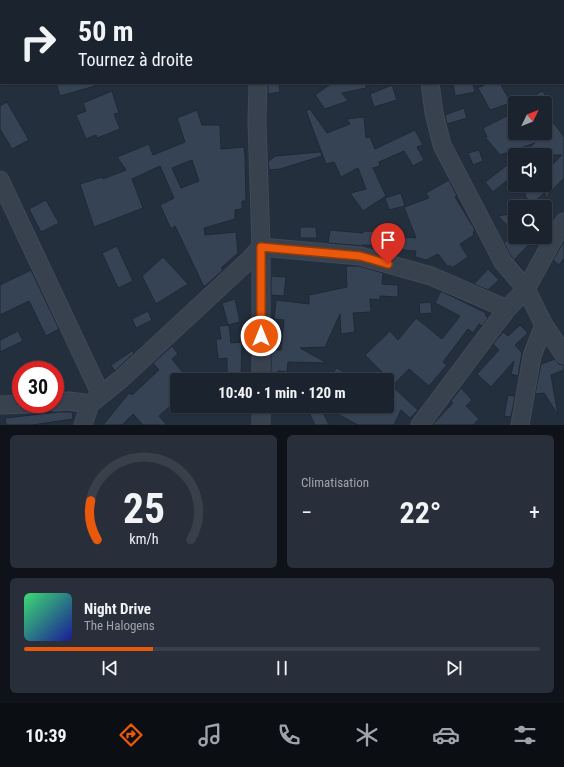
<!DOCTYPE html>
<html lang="fr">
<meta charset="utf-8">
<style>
:root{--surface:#1b232e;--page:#282f3a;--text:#f1f3f6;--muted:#a0a4aa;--line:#39404a;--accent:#ea580c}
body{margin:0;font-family:"Roboto Condensed",sans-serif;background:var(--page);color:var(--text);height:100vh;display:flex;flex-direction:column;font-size:15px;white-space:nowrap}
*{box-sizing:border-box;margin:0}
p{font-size:13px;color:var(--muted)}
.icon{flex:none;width:22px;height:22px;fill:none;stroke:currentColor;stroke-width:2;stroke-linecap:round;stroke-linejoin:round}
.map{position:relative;height:425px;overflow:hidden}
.side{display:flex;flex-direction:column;gap:10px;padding:10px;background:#0f1319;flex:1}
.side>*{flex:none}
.top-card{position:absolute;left:0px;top:0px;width:564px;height:84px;box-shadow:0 1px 3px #0004,0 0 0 1px var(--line);background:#1b232e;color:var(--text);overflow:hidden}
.needle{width:26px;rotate:47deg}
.buttons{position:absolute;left:508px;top:96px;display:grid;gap:8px}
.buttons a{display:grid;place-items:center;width:44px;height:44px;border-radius:4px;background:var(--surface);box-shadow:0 1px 3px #0004,0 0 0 1px var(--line);font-size:20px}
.speed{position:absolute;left:12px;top:361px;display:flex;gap:8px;font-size:20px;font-weight:700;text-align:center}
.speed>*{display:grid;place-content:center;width:52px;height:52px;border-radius:50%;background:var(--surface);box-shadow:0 1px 3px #0004,0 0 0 1px var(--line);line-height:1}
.speed .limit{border:6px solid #d22;background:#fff;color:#111}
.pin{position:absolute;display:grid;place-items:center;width:34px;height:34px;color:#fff;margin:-41px -17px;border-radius:50% 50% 50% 0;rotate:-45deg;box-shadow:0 0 4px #0007}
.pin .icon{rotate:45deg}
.me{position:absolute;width:44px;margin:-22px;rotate:0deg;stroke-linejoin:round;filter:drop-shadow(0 0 3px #0008)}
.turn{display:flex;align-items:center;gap:14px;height:84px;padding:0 12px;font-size:18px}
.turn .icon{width:52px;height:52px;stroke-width:2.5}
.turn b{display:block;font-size:28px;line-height:34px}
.big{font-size:30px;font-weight:700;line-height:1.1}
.side .widget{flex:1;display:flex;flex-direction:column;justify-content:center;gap:6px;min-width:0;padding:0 14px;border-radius:6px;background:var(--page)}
.side .dial{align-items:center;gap:0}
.dial svg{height:104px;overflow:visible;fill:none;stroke:var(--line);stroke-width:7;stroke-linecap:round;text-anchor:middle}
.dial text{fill:var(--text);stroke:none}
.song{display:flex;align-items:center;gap:12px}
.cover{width:48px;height:48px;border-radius:6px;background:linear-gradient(135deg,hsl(140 70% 55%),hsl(240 70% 35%))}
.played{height:4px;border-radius:2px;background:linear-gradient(90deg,var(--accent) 25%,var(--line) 25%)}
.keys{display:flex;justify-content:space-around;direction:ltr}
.heat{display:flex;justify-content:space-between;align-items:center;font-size:22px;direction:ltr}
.side .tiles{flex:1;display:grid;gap:10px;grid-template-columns:1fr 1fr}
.widget:last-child{grid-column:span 2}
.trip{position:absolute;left:170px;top:373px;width:224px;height:40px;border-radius:4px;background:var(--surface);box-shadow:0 1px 3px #0004,0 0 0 1px var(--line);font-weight:700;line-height:40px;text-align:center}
.tabs{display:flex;height:64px;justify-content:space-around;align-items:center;background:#0b0e12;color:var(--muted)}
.tabs .icon{width:28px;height:28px}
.tabs .active{color:var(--accent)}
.tabs b{font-size:18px;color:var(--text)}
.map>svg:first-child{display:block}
.building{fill:#364354;stroke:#1f2835;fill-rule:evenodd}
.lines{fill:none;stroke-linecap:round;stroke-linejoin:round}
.minor-casing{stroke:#414a57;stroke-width:19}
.minor{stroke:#38414e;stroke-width:17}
.route-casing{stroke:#983908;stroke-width:10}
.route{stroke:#ea580c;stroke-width:7}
</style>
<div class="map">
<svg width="564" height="425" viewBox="0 0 564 425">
<rect width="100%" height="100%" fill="#242f3e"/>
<g class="building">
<path d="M56,83h39v3l-35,10z"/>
<path d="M268,83h11l1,9 -12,2z"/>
<path d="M332,83h34v5l-24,5 6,8 -23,8 -10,-14z"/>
<path d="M453,83h20l2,9 -20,4z"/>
<path d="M488,83h12l11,20 -21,7 -12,-22z"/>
<path d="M392,85l5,15 -23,7 -4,-13z"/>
<path d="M112,91l7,22 -5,1 6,15 -23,9 -1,-3 -10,4 -10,-24 10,-4 -3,-8z"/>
<path d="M543,91l6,12h-30z"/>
<path d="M7,102l22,38 -17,9 -12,-20v-23z"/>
<path d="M464,108l3,10 -20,6 -2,-9z"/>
<path d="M310,109l17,24 23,-9 -3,-5 17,-2 2,21 4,-1 5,12 40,-19 8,15 -6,2 7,13 -11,6 -9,-15 -25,11 1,4 -7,2 13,28 -23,15 -13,-18 16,-4 -8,-21 -17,9 -7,-15 -8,2 -20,-53z"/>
<path d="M197,110l5,15h18l1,24 23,-2 1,9 1,45h-4v8l-7,1v9l-31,9 1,7 31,-3 2,21 -17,15 2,2 -19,17 -29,-61 -4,3 -11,-24 14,-7 -14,-32 -28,13 11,29 -49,19 -14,-43 22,-7 1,2 23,-9 -9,-13 32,-13 4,11 32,-13 -8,-24zM192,160l7,21 -18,7 -9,-20z"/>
<path d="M515,112v21h30v-4l9,-6 10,14v41l-19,20v-6l-13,12 -7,-8 1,-5 -5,-6h24v-13l17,-17h-42l15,-12 -35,12 -15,-18h2l-4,-9z"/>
<path d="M479,150l4,11 -10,4 -5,-12z"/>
<path d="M321,152l1,4 -42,13 -11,1 -1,-8 7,-6z"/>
<path d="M515,159v15l-22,18 -8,-10z"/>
<path d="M449,180l8,16 -2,1 20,33 -2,2 1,3 -14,9 8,13 -16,11 -2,-3 -2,2 -10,-13 -12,6 -11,-3 1,-6 -14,-1 1,-4 -41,-1 1,1 -35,-3 2,-13 33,3v-2l24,1v4l29,2 -12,-31 25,-9 -3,-5z"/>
<path d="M401,193l4,13 -16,4 -4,-12z"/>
<path d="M46,200l13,23 -18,9 -12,-23z"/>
<path d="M515,213v20l-17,-17z"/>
<path d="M300,227h16l1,11h-17z"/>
<path d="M510,237h26l-21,22 7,10 -11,-13 -7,-13z"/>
<path d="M564,241v17l-5,7 -6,-5z"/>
<path d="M117,246l16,35 -15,7 -16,-35z"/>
<path d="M163,257l25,27 -32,20 -14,-28z"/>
<path d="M346,266h13l24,7 -1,11 16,1v12l-18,-1v4l-10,-1 1,13 -18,1 2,19 -14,2 -1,-20 -15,33 -25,1 27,15 -39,-1 -1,10 -9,-1v3h-7v-24h10l3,-30 -10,-1 2,-19 33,4v-9l38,-8z"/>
<path d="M488,269l11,11 -11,10 -14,-6z"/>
<path d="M31,270l28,59 -13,7 -17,-35 -29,14v-30z"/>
<path d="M271,276l15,1 -2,19 -13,-1z"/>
<path d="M441,291l45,22 -1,2 3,3 -6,8 -3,-2 -6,9 -5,-4 -25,33 4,3 -18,21 -20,-17 -17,17 26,24 -8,8 -9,-8 -7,15h-36l-35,-19h64v-27l-4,-4 1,-1 -19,-19 25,-24 8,9 18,-22 26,21 18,-23 -25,-13z"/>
<path d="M235,299l5,23 -12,3 -6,-22z"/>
<path d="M431,302l1,11 -12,1 -1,-11z"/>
<path d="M148,311l4,9 -16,8 -4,-9z"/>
<path d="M229,325l2,18 11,-1 -1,38h-14v-22l-9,1 -2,-20h5l-2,-13z"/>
<path d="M520,325l8,8 -13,12 7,8 -4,23 -7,-2 3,-13 -23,26 -14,-13 22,-24 -6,-6 10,-12 5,4z"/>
<path d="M18,331l5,10 -23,11v-12z"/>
<path d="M172,346l6,8 -6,5 17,21h-12v20l-18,16 8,9h-24l-10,-11 -11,11h-19l26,-32 3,2 27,-25 -6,-7z"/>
<path d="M132,351l2,2 -19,18 -4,-6z"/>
<path d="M555,359l4,5 5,1v5l-13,5 7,40 -14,-22 -9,1 6,-30z"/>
<path d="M336,368l24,12h-30z"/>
<path d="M461,388l11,12 -6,6 13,13 -6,6h-41l21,-22 -2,-2z"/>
<path d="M508,395l7,1 -4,21 -7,-1z"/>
<path d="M306,406h14l9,19h-14z"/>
<path d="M59,412h13l1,7 -41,6h-26l-1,-7z"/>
</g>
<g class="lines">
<defs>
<g id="minor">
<path d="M422,0l1,1"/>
<path d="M262,1v-1"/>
<path d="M258,83l-1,38 4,126v133"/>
<path d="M430,83l4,30 8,32 61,117 23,27 18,36 20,30"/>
<path d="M0,180l101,215"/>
<path d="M55,402l14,-1 21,3"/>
<path d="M0,405l30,-1"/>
<path d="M261,406v19"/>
<path d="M83,425l7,-21 31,-25 129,-120 11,-12 99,9 71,20 76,33"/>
<path d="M420,425l87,-116 19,-20 27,-49 11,-18"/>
<path d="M520,425l12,-69 12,-31"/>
</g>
</defs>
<use href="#minor" class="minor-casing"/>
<use href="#minor" class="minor"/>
</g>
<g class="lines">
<defs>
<path id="route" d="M261,336v-89l99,9 28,8"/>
</defs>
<use href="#route" class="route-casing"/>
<use href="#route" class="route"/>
</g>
</svg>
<div class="buttons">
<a><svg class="needle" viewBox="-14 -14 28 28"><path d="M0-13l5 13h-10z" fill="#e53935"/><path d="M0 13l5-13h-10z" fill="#a0a4aa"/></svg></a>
<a><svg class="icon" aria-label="sound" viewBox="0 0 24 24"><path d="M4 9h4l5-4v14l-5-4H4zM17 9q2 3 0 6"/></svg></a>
<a><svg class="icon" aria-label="search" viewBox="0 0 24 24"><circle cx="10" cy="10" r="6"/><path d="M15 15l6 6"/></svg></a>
</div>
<div class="speed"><div class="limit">30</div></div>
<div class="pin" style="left:388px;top:264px;background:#d93025"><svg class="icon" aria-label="arrive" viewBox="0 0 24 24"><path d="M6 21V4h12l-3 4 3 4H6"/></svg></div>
<svg class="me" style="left:261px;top:336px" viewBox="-20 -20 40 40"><circle r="17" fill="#ea580c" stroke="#fff" stroke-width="3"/><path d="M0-11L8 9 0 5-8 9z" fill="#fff"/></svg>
<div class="trip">10:40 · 1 min · 120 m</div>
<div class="top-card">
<div class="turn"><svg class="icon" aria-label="right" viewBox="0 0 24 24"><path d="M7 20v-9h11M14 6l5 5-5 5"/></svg><div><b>50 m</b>Tournez à droite</div></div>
</div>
</div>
<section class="side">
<div class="tiles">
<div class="widget dial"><svg viewBox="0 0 100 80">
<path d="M14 69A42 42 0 1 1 86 69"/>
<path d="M14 69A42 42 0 0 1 9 39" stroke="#ea580c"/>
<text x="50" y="56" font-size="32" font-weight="700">25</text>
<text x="50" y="72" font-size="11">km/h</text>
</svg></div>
<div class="widget"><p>Climatisation</p>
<div class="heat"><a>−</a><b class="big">22°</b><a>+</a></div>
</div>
<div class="widget">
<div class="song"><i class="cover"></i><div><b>Night Drive</b><p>The Halogens</p></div></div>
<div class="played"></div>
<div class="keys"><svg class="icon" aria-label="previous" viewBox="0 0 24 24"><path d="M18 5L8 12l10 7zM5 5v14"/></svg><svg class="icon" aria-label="pause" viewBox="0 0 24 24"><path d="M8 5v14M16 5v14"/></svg><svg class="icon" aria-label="next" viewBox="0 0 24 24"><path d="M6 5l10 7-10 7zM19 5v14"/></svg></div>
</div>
</div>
</section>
<nav class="tabs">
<b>10:39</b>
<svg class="icon active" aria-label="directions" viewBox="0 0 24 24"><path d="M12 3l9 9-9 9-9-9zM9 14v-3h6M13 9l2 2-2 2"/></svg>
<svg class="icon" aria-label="music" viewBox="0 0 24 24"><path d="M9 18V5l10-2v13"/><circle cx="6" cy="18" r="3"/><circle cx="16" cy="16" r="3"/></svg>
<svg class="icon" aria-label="phone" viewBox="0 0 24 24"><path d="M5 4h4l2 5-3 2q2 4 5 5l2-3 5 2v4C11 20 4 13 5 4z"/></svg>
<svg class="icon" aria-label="climate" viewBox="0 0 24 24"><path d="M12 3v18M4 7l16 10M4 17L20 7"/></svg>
<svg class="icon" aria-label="car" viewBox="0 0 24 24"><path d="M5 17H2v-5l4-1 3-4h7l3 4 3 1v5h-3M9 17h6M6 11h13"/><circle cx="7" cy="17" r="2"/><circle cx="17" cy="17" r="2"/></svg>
<svg class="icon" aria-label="filters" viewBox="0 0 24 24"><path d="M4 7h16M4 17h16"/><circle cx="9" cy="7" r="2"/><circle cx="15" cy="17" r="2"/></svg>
</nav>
